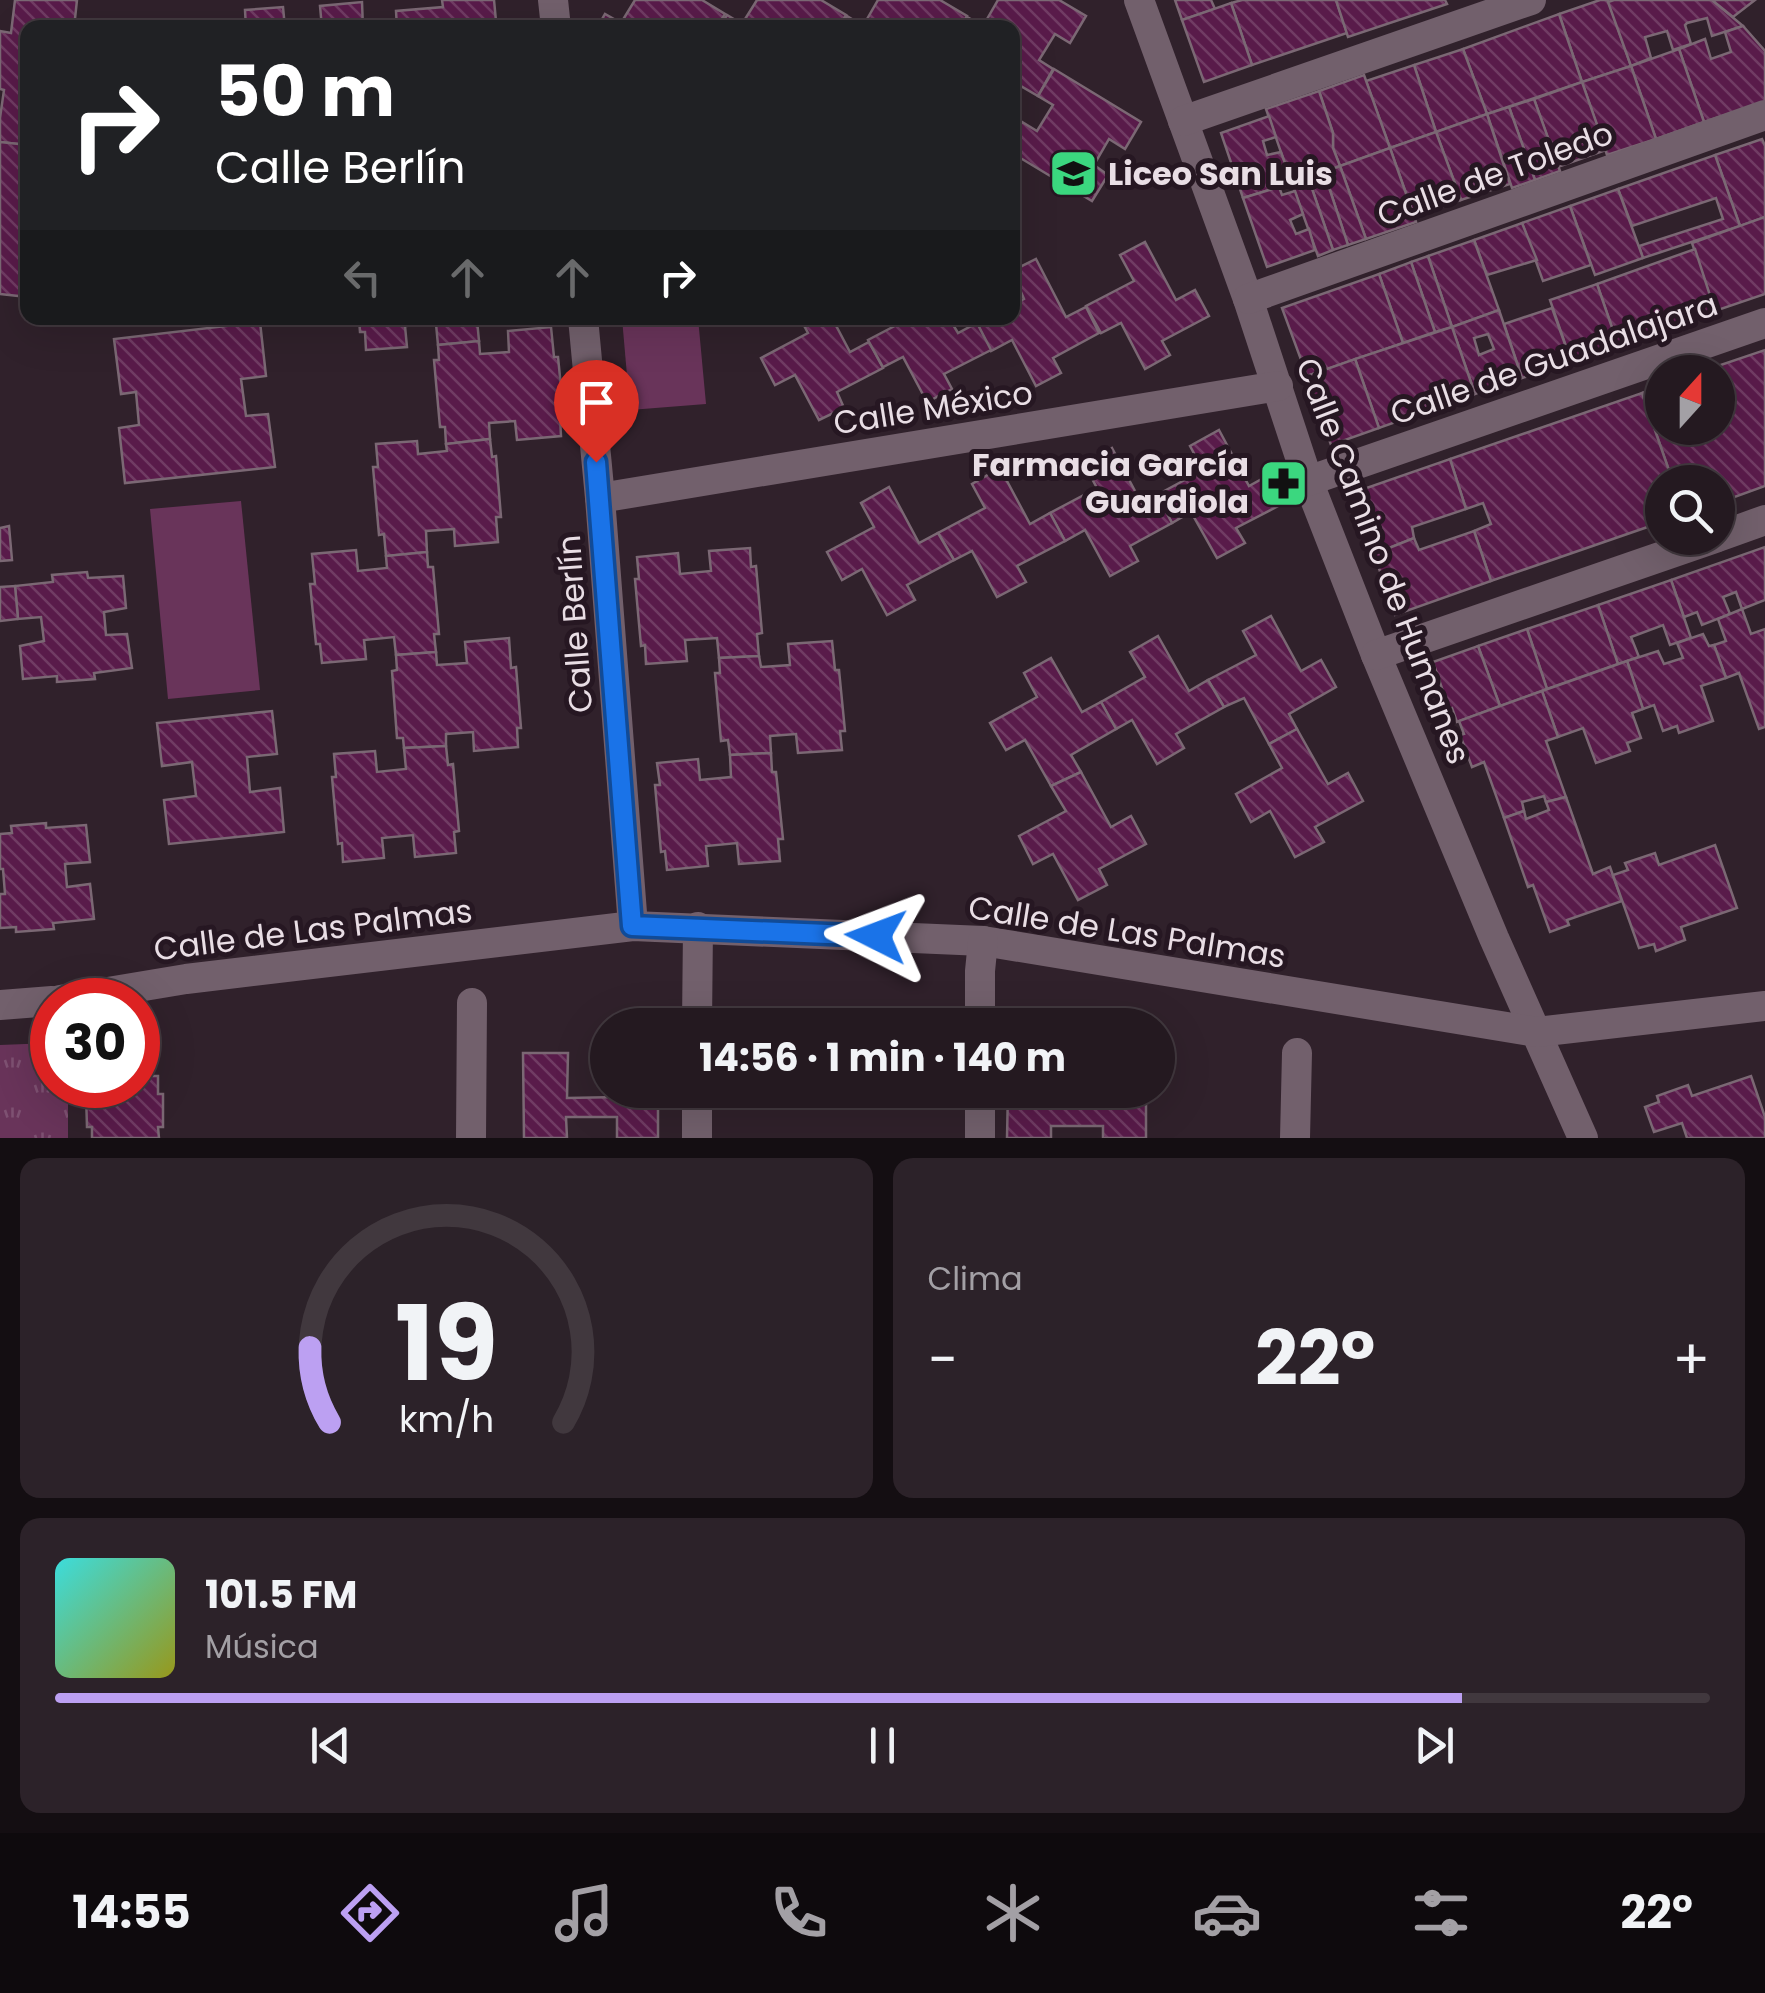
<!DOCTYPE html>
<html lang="es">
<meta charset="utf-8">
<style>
:root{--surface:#241920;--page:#2c2229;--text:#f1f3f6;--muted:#a3a0a5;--line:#41383e;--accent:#bca0f2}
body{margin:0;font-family:Poppins,sans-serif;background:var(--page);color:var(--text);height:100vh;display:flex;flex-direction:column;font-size:38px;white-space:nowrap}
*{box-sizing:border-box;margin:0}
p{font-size:32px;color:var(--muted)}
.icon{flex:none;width:55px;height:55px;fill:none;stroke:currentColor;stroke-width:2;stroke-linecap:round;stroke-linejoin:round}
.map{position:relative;height:1138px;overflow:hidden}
.panel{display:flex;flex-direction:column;gap:20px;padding:20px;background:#140e12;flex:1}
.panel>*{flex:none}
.hud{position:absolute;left:20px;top:20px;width:1000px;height:305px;border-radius:20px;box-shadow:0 10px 40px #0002,0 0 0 2px var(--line);background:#202124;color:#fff;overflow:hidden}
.needle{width:65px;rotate:21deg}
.tools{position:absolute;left:1645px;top:355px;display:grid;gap:20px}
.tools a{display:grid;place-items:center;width:90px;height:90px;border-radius:50%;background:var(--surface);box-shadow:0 10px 40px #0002,0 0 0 2px var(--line);font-size:50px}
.speed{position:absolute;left:30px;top:978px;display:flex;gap:20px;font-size:50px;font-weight:700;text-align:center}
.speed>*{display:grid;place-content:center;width:130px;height:130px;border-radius:50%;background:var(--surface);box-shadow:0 10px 40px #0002,0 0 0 2px var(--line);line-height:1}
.speed .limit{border:15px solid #d22;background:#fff;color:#111}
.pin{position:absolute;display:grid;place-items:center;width:85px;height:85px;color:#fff;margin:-102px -42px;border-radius:50% 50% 50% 0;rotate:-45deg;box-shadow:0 0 10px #0007}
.pin .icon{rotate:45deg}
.me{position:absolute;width:110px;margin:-55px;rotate:273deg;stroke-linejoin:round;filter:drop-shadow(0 0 8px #0008)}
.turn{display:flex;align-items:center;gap:35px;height:210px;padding:0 30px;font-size:45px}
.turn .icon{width:130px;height:130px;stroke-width:2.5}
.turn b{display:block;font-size:70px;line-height:85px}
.lanes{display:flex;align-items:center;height:95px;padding:0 30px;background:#0003;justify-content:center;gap:50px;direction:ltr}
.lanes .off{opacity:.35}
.big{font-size:75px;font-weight:700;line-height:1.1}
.panel .card{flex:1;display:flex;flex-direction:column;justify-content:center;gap:15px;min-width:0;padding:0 35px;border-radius:20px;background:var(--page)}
.panel .dial{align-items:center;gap:0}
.dial svg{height:260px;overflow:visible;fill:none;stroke:var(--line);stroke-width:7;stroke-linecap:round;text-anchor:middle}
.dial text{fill:var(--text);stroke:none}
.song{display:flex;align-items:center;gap:30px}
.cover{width:120px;height:120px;border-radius:15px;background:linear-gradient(135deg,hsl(180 70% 55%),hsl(60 70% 35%))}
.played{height:10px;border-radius:5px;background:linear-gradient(90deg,var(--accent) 85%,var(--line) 85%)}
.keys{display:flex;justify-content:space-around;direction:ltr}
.heat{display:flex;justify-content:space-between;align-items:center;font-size:55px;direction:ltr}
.panel .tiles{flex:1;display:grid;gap:20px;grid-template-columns:1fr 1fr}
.card:last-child{grid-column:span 2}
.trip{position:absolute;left:590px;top:1008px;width:585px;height:100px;border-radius:50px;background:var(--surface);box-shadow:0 10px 40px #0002,0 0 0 2px var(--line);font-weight:700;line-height:100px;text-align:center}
.tab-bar{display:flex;height:160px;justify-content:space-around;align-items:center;background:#0e0a0d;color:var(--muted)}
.tab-bar .icon{width:70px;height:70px}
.tab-bar .current{color:var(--accent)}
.tab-bar b{font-size:45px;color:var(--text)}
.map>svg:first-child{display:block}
.grass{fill:url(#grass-tufts)}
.pitch{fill:#69345a}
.building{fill:url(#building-back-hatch);stroke:#7b6874;stroke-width:2.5;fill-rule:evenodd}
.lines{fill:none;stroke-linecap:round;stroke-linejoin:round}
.minor{stroke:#72606c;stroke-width:30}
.route-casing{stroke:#114b97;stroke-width:25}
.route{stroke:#1a73e8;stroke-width:18}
.labels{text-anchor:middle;stroke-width:10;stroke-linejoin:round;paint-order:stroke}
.poi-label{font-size:32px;font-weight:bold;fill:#e9dee5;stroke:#261722;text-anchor:start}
.street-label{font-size:32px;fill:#e9dee5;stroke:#261722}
</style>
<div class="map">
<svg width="1765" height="1138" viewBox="0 0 1765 1138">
<defs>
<pattern id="grass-tufts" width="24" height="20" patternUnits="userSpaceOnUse" patternTransform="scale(2.5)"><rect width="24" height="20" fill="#69345a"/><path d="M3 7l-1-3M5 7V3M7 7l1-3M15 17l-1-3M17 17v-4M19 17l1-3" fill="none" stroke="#7e5172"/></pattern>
<pattern id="building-back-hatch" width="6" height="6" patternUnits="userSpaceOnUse" patternTransform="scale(2.5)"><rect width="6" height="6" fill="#591b4a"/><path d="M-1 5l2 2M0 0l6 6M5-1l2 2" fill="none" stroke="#713c64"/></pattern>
</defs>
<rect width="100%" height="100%" fill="#30212b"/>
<path class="grass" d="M52,1043v42h16v53h-68v-93z"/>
<g class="pitch">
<path d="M622,318h76l8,86 -76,6z"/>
<path d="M241,501l19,189 -92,9 -18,-190z"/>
</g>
<g class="building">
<path d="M15,0h62l-3,28h-46v117l-28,-3v-24l4,-28 -4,-1v-58l11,2z"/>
<path d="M442,0h52l2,21 -12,1v6h-87l-1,-17 47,-4z"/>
<path d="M635,0h67l23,14 -9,14h-119l8,-14 16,9z"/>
<path d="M757,0h64l25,15 -8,13h-119l8,-13 15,9z"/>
<path d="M878,0h62l27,16 -7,12h-120l7,-12 16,10z"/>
<path d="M998,0h61l27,16 -16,27 -15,-9 -16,26 14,9 -15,27 -26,-15v-53h-52l7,-11 16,9z"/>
<path d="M1175,0h36l4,9 -33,11z"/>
<path d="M1242,0h94l11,33 -95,32 -21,-62z"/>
<path d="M1336,0h109l2,4 -99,33z"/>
<path d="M1600,0h8l23,66 -49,16 -23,-68z"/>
<path d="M1614,0h98l31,26 -31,10 -5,-18 -20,5 -2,2 6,19 -18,6 -6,-19 -22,6 6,21 -20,8 -23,-64z"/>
<path d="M1712,0h43l-22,17z"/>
<path d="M362,2l1,26h-41l-2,-22z"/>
<path d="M1231,3l21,62 -48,17 -22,-62z"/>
<path d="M283,7l2,21h-39l-1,-18z"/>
<path d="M1559,14l23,68 -95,32 -24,-65z"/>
<path d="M1743,26l22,25v51l-61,20 -25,-73 26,-10 6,20 20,-7 -6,-20z"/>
<path d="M1463,49l24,65 -51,18 -22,-67z"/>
<path d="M1679,49l25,73 -48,17 -25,-73z"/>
<path d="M1414,65l22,67 -46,16 -24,-67z"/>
<path d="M1631,66l25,73 -49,16 -25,-73z"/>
<path d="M1054,69l87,53 -16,27 -16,-10 -15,26 14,10 -16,26 -80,-48v-16l10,-15 15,9 16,-26 -15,-9z"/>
<path d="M1364,75l26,73 -50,18 -7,-18v-15l-14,-42z"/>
<path d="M1582,82l24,68 -48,17 -24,-68z"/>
<path d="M1319,91l14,42v15l7,18 -48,18 -26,-75z"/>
<path d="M1534,99l26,72 -25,9 -26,-73z"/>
<path d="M1509,107l26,73 -23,8 -25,-74z"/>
<path d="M1487,114l23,70 -49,16 -25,-68z"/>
<path d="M1269,116l7,21 -13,4 4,14 14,-3 8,23 -13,4 3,8 -36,11 -22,-65z"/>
<path d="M1436,132l25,68 -47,16 -24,-68z"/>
<path d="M1762,139l3,7v71l-25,9 -25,-71z"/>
<path d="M0,142l28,3v152l-28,-3z"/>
<path d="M1390,148l26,74 -50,17 -26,-73z"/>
<path d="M1715,155l25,71 -97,32 -4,-12 84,-27 -7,-21 -84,28 -14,-37z"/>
<path d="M1340,166l26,73 -18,6 -24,-73z"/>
<path d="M1324,172l24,73 -15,5 -25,-73z"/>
<path d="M1308,177l25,73 -15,6 -26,-72z"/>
<path d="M1279,187l3,8 13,-4 8,23 -13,6 6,14 13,-5 6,21 -48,17 -24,-69z"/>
<path d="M1618,189l25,69 -48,17 -25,-69z"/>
<path d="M1570,206l21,59 -48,16 -21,-58z"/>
<path d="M1765,217v77l-50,17 -23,-68z"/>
<path d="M1522,223l15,37 -50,15 -13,-35z"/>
<path d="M1474,240l25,70 -47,17 -24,-71z"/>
<path d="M1145,242l31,58 19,-10 14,26 -47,25 8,14 -25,14 -24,-46 -20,10 -15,-27 48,-25 -14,-26z"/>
<path d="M1695,249l20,62 -97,34 -21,-61z"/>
<path d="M1428,256l24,71 -17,5 -24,-70z"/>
<path d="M1036,259l30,58 20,-10 13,26 -46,25 8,15 -25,13 -24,-46 -21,11 -14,-27 12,-6h23v-13l12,-6 -12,-28z"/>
<path d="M1411,262l24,70 -32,11 -24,-69z"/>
<path d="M1379,274l24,69 -96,33 -25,-68z"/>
<path d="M1597,284l21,61 -47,16 -21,-61z"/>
<path d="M1552,308l19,53 -49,17 -18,-54z"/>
<path d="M1499,310l23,68 -47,16 -23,-67zM1488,334l6,15 -15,6 -5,-17z"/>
<path d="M359,318h122v1l-4,1 2,21 -41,4 -2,-21 -31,2 2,21 -41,3 -1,-18h-5z"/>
<path d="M800,318h32l18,34 19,-10 14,26 -46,24 7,16 -25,12 -24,-45 -20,10 -14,-27 47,-25z"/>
<path d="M910,318h39l9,15 19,-10 14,27 -47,24 8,15 -25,13 -24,-45 -20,10 -15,-27z"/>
<path d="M260,322l6,54 -25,3 5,37 22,-2 7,53 -150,16 -6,-55 20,-3 -3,-33 -15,2 -7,-55z"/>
<path d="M551,327l3,30h4l6,60h-4l1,19 -44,4 -2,-19 -26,2 1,16 -44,5 -1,-17h-5l-6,-67h5l-1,-15 41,-4 1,13 29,-2 -1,-21z"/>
<path d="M1452,327l23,67 -96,34 -24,-69z"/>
<path d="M1765,350v136l-47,17v-21h-45l-31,-89 20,-8v43h56v-56h-18z"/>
<path d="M1355,359l24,69 -48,17 -24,-69z"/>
<path d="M1642,393l31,89h-11v40l-171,59 -17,-50 17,-7 -8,-21 -17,6 -16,-50z"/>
<path d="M1219,430l30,56 20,-11 15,28 -48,25 9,15 -28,15 -26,-46 -19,11 -15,-28 46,-25 -13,-24z"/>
<path d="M490,439l2,18 4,-1 5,61h-5l2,25 -43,4 -1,-17 -28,2 1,21 -41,4 -2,-22 -5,1 -6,-68h5l-2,-23 41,-3 1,13 29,-3 -1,-7z"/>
<path d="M1112,448l30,56 15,-9 15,28 -42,23 8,15 -28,15 -25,-46 -20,11 -15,-28 47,-25 -13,-24z"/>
<path d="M1450,459l16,50 -54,18 2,11 -40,16 -22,-61z"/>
<path d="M1000,468l30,56 20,-11 15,28 -48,25 9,16 -29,15 -25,-46 -18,9 -16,-27 47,-25 -13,-24z"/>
<path d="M889,487l30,56 19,-10 16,27 -47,25 8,15 -28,15 -25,-46 -20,11 -15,-28 47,-25 -13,-24z"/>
<path d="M9,526l3,34 -12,1v-33z"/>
<path d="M1474,531l17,50 -96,34 -21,-61 40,-16 5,12z"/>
<path d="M1765,547v53l-23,9 -6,-17 -13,5 7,17 -28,11 -5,-13 -13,5 -13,-37z"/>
<path d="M750,548l1,19 5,-1 6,67 -5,1 2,22 -40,2 -2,-20 -32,2 2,21 -41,3 -1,-19 -4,1 -6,-67h4l-2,-22 41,-4 2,21 31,-3 -2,-20z"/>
<path d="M356,550l2,21 29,-3 -1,-12 41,-4 1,15h5l6,67h-5l2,18 -40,3 -2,-18 -30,3 2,19 -44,4 -2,-19h-4l-6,-60h5l-3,-30z"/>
<path d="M87,572l1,6 35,-2 3,32 -22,4 2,23 21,-1 5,34 -38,5 1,6 -38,3v-6l-34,3 -3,-33 24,-5 -3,-24 -23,2 -3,-33 38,-4 -1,-7z"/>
<path d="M1671,580l20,58 -21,7 -7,-20 -32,12 8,20 -21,7 -20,-59z"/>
<path d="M15,586l3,33 -18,2v-34z"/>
<path d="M1598,605l20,59 -71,25 -20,-60z"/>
<path d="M1742,609l9,25 14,-5v98l-6,2 -20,-56 -13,5 -12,-33 12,-4 -8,-22z"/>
<path d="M1271,616l30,55 20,-11 15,27 -47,27 8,15 -28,15 -25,-46 -20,9 -16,-27 48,-25 -13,-24z"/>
<path d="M1527,629l20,60 -47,17 -22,-60z"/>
<path d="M1703,634l6,12 5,-1 12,33 -25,8 12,35 -34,12 -2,-7 -14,5 -9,-26 -11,4 -16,-48 31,-10 6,13 19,-6 -6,-15z"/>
<path d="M1158,636l31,55 19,-11 16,27 -48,27 8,14 -27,16 -25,-44 -16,9 -15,-27 44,-25 -15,-25z"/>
<path d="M509,638l2,30 5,-1 5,61h-4l1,19 -44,4 -1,-19 -27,2v12l-42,2 -1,-10h-6l-5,-67 5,-1 -1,-15 40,-3 1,13 30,-2 -2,-21z"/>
<path d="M832,641l3,29h4l6,61h-5l2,19 -44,3 -2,-19 -26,2 1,17 -41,2 -2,-15 -7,1 -6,-68h5l-1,-15 40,-2 2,11 29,-2 -2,-21z"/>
<path d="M1478,646l22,60 -43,16 -5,-14 -3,1 -16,-47z"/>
<path d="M1051,658l31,54 19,-10 15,27 -45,26 10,17 -30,14 -26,-46 -19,10 -16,-27 47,-26 -13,-24z"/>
<path d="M1627,661l16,48 -11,4 9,25 -14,5 3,8 -34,12 -13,-35 -25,9 -16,-46z"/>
<path d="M1542,691l16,46 -12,4 20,56 -20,5 -2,-6 -22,6 2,9 -20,7 -20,-56 -12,5 -12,-32 4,-1 -5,-13z"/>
<path d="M272,711l5,43 -30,3 3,35 30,-4 4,44 -115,12 -5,-44 32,-4 -4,-34 -30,4 -5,-43z"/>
<path d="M1297,729l31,55 20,-11 15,28 -48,26 9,15 -29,15 -25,-46 -19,11 -15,-28 46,-26 -13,-24z"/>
<path d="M446,746l2,19 5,-1 6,67 -5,1 2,21 -41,4 -2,-22 -31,3 2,20 -41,4 -1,-19 -4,1 -6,-67h4l-2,-23 41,-3 2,21 29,-3 -2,-21z"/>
<path d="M771,753l1,19h4l7,67h-5l2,22 -41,3 -2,-21 -31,3 2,20 -41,4 -2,-19 -4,1 -6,-67h5l-3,-22 41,-4 2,21 31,-3 -1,-22z"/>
<path d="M1081,772l30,55 20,-11 15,28 -47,25 8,16 -29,15 -25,-46 -20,10 -14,-28 47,-25 -15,-25z"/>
<path d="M1566,797l27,77 17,-7 12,34 -55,19 2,5 -19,7 -17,-47 -5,2 -24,-69 20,-7 2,8 23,-9 -3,-8z"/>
<path d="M46,823v5l40,-3 4,37 -25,2 2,23 23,-3 4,35 -41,4 1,6 -38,3v-5l-16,1v-34h5l-2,-25h-3v-35l12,-1 -1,-7z"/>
<path d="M1715,845l22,63 -56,19 4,13 -29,11 -2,-7 -15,4 -26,-73 15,-5 -3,-7 30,-10 4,12z"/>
<path d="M523,1053h45l-1,45 52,-1v-7h39v48h-41v-21h-51l1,21h-43z"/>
<path d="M138,1076h20v18h5v33h-5l1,11h-67v-11h-5l-1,-33h6v-9h46z"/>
<path d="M1751,1076l14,41v21h-78l-5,-15 -28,9 -9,-25 14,-5 -2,-6 31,-11 4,11z"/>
<path d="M1008,1090h45v10l53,2v-12h40v48h-43v-12h-52v12h-44z"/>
</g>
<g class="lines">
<g class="minor">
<path d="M553,0l3,28"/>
<path d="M1139,0l109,299 60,182 68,174 118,283 89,200"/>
<path d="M1183,121l348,-121"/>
<path d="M1248,299l517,-184"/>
<path d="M583,318l17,180 33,428"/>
<path d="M1308,481l457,-158"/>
<path d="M600,498l678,-112"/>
<path d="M1718,537l47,-17"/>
<path d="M1376,655l339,-117"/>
<path d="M60,1000l126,-21 447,-53 350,15 554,91 228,-26"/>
<path d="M0,1005l52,-4"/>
<path d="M697,1025l1,-98"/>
<path d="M980,1025v-54l3,-30"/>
<path d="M980,1090v48"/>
<path d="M471,1138l1,-135"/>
<path d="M697,1138v-48"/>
<path d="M1295,1138l2,-85"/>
</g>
</g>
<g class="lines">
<defs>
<path id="route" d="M596,462l36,464 244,10"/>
</defs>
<use href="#route" class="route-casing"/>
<use href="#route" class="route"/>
</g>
<defs>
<symbol id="school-square" viewBox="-11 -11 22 22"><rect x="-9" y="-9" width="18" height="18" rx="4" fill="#3bd77f" stroke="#261722"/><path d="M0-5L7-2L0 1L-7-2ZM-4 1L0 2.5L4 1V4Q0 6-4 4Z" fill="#111"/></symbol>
<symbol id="pharmacy-square" viewBox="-11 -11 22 22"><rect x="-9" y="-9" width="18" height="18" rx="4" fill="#3bd77f" stroke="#261722"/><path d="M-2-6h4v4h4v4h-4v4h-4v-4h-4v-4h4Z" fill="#111"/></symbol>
</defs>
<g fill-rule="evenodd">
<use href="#school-square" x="1046" y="146" width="55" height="55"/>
<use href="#pharmacy-square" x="1256" y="456" width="55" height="55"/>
</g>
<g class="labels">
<g class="poi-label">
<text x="1108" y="185">Liceo San Luis</text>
<text x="1249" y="476" text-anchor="end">Farmacia García<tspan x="1249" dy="37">Guardiola</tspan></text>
</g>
<g class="street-label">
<text transform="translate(1495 174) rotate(-20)" y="11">Calle de Toledo</text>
<text transform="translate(1554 359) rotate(-19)" y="11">Calle de Guadalajara</text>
<text transform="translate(933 408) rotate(-9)" y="11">Calle México</text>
<text transform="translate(1383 561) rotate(69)" y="11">Calle Camino de Humanes</text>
<text transform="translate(575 624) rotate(-94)" y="11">Calle Berlín</text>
<text transform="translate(313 930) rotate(-7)" y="11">Calle de Las Palmas</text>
<text transform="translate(1127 932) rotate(9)" y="11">Calle de Las Palmas</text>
</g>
</g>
</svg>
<div class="tools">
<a><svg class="needle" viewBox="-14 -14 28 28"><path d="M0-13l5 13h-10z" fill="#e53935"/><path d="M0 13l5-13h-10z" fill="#a3a0a5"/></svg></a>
<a><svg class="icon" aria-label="search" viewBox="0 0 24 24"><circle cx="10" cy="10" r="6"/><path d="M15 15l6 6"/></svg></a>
</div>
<div class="speed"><div class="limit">30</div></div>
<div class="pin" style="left:596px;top:462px;background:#d93025"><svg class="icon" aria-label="arrive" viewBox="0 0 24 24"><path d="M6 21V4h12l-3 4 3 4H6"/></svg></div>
<svg class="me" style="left:876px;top:936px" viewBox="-20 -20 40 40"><path d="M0-17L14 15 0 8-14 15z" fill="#1a73e8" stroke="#fff" stroke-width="4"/></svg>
<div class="trip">14:56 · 1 min · 140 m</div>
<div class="hud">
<div class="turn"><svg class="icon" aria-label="right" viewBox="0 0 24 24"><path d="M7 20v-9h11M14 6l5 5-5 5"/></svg><div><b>50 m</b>Calle Berlín</div></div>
<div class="lanes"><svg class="icon off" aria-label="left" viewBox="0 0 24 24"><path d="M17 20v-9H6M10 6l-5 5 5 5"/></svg><svg class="icon off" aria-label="ahead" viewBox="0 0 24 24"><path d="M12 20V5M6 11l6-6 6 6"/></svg><svg class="icon off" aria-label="ahead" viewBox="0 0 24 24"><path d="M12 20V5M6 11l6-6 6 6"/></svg><svg class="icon" aria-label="right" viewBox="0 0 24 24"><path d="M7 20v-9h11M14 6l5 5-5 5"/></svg></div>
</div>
</div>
<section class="panel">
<div class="tiles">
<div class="card dial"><svg viewBox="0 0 100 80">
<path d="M14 69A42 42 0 1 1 86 69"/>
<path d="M14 69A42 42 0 0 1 8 46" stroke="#bca0f2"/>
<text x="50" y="56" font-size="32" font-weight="700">19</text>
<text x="50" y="72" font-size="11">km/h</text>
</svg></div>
<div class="card"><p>Clima</p>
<div class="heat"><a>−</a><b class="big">22°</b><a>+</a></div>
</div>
<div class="card">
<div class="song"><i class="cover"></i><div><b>101.5 FM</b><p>Música</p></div></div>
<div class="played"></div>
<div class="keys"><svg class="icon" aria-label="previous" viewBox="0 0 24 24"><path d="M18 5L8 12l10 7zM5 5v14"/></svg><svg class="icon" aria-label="pause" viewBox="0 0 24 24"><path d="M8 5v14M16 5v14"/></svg><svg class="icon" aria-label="next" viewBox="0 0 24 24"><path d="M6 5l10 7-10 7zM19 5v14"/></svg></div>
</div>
</div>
</section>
<nav class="tab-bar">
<b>14:55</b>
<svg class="icon current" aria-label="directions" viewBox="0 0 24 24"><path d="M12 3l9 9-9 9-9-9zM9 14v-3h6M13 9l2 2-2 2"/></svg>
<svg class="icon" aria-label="music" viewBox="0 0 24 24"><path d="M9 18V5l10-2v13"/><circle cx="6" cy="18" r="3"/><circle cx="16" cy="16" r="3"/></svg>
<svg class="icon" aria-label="phone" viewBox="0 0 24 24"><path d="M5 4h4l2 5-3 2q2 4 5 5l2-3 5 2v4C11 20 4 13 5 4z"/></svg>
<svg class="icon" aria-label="climate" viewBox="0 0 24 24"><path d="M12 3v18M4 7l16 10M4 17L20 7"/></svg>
<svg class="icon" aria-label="car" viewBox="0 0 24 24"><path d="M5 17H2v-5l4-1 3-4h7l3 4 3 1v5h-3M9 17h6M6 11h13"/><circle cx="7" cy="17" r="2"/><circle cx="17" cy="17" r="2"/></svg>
<svg class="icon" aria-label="filters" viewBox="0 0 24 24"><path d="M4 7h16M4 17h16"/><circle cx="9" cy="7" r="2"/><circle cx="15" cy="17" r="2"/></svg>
<b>22°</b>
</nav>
